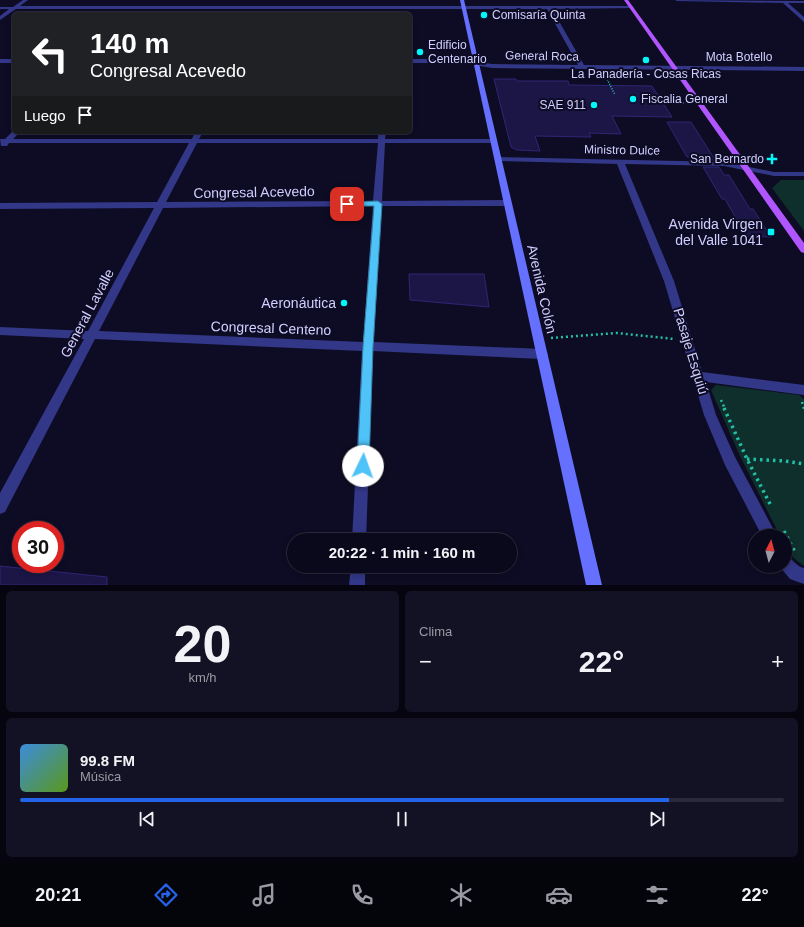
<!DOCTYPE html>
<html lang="es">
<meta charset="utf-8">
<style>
:root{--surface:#0a091b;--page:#131224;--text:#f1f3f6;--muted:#999aa3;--line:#2a2a3a;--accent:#2563eb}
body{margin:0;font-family:Arial,sans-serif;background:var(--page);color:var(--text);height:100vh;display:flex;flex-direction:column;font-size:15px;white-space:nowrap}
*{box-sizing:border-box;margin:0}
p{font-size:13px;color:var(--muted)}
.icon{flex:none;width:22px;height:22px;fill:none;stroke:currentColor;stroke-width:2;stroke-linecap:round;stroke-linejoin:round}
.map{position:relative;height:585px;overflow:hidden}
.sheet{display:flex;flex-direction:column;gap:6px;padding:6px;background:#06050f;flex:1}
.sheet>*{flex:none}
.top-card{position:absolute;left:12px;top:12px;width:400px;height:122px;border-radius:6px;box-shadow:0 2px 6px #0003,0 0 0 1px var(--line);background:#202124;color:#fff;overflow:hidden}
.needle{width:26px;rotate:6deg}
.fabs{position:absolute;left:748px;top:529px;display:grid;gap:8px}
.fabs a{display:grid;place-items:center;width:44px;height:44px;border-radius:50%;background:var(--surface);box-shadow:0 2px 6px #0003,0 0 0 1px var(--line);font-size:20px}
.speed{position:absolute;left:12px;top:521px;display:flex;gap:8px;font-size:20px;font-weight:700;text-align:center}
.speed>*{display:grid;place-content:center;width:52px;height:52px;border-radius:50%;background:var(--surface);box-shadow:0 2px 6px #0003,0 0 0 1px var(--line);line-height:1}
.speed .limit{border:6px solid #d22;background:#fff;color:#111}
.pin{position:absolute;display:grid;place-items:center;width:34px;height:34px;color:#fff;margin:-17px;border-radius:8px;box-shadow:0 2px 6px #0006}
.me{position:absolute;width:44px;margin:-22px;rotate:3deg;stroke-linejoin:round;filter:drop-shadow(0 0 3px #0008)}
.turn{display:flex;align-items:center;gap:14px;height:84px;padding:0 12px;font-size:18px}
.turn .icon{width:52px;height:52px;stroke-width:2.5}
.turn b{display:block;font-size:28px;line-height:34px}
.then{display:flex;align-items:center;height:38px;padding:0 12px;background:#0003;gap:8px;font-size:15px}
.big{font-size:30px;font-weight:800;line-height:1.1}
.sheet .widget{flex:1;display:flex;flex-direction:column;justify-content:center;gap:6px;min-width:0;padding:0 14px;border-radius:6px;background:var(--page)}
.sheet .dial{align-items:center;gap:0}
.dial b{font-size:52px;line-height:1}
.song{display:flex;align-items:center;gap:12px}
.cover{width:48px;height:48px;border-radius:6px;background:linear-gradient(135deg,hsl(210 70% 55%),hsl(90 70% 35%))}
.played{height:4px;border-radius:2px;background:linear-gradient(90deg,var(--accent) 85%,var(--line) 85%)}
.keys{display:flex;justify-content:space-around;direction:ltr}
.heat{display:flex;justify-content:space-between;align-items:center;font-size:22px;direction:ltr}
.sheet .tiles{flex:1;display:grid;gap:6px;grid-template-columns:1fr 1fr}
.widget:last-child{grid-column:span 2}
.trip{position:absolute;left:287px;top:533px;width:230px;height:40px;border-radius:20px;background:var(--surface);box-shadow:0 2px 6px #0003,0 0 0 1px var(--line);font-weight:800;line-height:40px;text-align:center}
.menu{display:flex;height:64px;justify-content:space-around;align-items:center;background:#04040b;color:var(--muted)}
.menu .icon{width:28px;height:28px}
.menu .active{color:var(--accent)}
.menu b{font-size:18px;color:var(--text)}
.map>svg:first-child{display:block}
.green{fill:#0e2f2b}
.building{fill:#1c1647;stroke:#2e2675}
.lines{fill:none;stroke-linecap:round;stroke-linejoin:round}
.path-far2{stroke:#22c0a8;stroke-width:1.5;stroke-dasharray:1 1.5;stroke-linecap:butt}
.path-far1{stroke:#22c0a8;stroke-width:2.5;stroke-dasharray:2 3;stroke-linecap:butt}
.path{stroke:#22c0a8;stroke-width:3.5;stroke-dasharray:2.5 4;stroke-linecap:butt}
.street{fill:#323788;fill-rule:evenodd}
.secondary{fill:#6670ff;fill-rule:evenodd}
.primary{fill:#b156ff;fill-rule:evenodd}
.route{fill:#4fc3f7;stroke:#337fa1}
.poi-dot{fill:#00f8fa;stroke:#0e0c24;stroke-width:1.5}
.labels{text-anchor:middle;stroke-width:4;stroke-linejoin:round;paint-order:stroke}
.far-poi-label{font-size:12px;fill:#d0cfff;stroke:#0e0c24;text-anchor:start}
.far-street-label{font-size:12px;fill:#d0cfff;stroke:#0e0c24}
.street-label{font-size:14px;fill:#d0cfff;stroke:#0e0c24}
.poi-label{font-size:14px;fill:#d0cfff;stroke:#0e0c24;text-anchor:end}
</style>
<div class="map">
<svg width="804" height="585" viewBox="0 0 804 585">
<rect width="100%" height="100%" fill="#0e0c24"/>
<g class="green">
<path d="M781,180h23v51l-32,-43z"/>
<path d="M716,385l83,10 5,4v167c-13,-10 -19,-13 -19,-30h-5l-41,-82 -28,-64z"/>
</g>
<g class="building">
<path d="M494,79h22l1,2h51l1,4 83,1 20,31 -60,-1 9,18 -32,-1 2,4 -56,-1 5,15 -23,-1 -6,-3z"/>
<path d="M667,122h24l24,38h-16l-2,-3h-10z"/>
<path d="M703,167h16l5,8h5l21,34h3l18,28 -25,-1 -21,-37h-3z"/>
<path d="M409,274h75l5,33 -79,-7z"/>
<path d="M0,566l107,11v8h-107z"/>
</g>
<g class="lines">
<g class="path-far2">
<path d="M605,75l10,20"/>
<path d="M663,103h22"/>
</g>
<g class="path-far1">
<path d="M551,338l66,-5 57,6"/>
<path d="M721,400l4,9"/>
<path d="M802,402l2,7"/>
</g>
<g class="path">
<path d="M724,408l23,51 23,45"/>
<path d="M747,459l38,2 19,3"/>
<path d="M784,531l11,21"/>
</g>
<g class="street">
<path d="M23,0h5l-8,6h612l2,2 -82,1 32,56 220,2v4l-312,-3 -31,-5h-51v-4h51l31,5 86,1 -31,-56h-531l-16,11v-4l9,-7h-9v-2h13z"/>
<path d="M675,0l129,1v2h-16l16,14v5l-21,-19 -106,-2z"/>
<rect x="0" y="59" width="14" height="4"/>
<path d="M14,130v2h6l-7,7h179l3,-7h8l-4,7h179v-7h8l-1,7h112v4h-112l-3,58 126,-1 4,3 -4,3h-127l-7,136 168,7 4,2 2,3 -2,3 -4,2 -169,-8 -7,189h-14l10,-189 -267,-12 -90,173 -5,2v-21l84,-154 -84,-4v-8l88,4 66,-123 -154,1v-6l157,-1 32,-59h-180l-2,3h-6l-1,-7h5zM197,143h181l-5,58 -207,1zM373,206l-10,136 -264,-11 64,-123z"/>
<path d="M495,157l229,5 50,10h30v4h-30l-50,-10 -99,-2 49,117 28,91 102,13v10l-98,-13 10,33 19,42 42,79h-15l-37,-71 -21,-50 -40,-134 -47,-117 -119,-3h-3z"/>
<path d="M785,555c8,3 11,12 19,13v16l-14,-5 -10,-12 -1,-1h6z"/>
<path d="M351,566h14v19h-16z"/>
</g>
<path class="secondary" d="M460,0h4l138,585h-16z"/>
<path class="primary" d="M624,0h4l176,243v10l-3,-1z"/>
</g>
<path class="route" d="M378,201l4,3 -9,143 -4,119 -2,4 -4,2 -4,-2 -2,-4 6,-119 11,-141h-27l-4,-2 4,-2z"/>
<g class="poi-dot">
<circle cx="484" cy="15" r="4"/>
<circle cx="420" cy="52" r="4"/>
<circle cx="646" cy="60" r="4"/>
<circle cx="633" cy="99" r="4"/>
<circle cx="594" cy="105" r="4"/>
<path d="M770 153h4v4h4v4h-4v4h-4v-4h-4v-4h4z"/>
<rect x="767" y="228" width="8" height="8" rx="2"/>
<circle cx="344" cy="303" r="4"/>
</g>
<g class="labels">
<g class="far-poi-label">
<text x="492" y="19">Comisaría Quinta</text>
<text x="428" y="49">Edificio<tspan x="428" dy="14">Centenario</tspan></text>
<text x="646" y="78" text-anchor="middle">La Panadería - Cosas Ricas</text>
<text x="641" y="103">Fiscalia General</text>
<text x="586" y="109" text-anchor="end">SAE 911</text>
<text x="764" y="163" text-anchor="end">San Bernardo</text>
</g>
<g class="far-street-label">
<text transform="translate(542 56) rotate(1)" y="4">General Roca</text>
<text x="739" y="61">Mota Botello</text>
<text transform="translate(622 150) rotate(1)" y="4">Ministro Dulce</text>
</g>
<g class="street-label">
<text transform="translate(254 192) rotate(-1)" y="5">Congresal Acevedo</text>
<text transform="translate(542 289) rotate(77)" y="5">Avenida Colón</text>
<text transform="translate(87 313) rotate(-62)" y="5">General Lavalle</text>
<text transform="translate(271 328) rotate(2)" y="5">Congresal Centeno</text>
<text transform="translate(691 351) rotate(73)" y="5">Pasaje Esquiú</text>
</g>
<g class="poi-label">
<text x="763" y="229">Avenida Virgen<tspan x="763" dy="16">del Valle 1041</tspan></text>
<text x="336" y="308">Aeronáutica</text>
</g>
</g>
</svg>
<div class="fabs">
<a><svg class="needle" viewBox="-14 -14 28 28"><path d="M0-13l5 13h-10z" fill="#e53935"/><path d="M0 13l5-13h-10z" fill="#999aa3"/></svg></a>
</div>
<div class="speed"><div class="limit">30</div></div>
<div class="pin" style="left:347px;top:204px;background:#d93025"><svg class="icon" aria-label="arrive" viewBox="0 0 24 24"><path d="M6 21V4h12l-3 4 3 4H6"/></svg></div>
<svg class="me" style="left:363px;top:466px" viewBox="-20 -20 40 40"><circle r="19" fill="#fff"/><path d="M0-13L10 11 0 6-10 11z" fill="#4fc3f7"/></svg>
<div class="trip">20:22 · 1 min · 160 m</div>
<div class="top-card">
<div class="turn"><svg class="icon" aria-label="left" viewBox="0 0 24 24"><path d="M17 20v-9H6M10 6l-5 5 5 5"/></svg><div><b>140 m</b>Congresal Acevedo</div></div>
<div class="then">Luego<svg class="icon" aria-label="arrive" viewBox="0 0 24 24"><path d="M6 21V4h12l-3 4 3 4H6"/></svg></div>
</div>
</div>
<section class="sheet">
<div class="tiles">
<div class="widget dial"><b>20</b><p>km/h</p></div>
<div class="widget"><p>Clima</p>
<div class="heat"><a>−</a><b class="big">22°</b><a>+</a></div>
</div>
<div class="widget">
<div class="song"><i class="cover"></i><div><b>99.8 FM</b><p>Música</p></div></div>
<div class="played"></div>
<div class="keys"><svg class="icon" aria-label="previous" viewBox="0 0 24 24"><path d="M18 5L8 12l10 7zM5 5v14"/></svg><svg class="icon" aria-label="pause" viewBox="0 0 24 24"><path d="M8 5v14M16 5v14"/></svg><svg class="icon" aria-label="next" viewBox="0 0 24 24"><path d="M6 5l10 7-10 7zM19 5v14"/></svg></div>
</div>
</div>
</section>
<nav class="menu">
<b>20:21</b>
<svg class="icon active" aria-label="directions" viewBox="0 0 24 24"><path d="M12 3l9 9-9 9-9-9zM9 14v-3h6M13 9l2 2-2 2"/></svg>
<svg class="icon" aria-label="music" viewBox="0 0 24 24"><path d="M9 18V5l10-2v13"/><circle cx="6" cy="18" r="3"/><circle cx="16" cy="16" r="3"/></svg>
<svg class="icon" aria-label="phone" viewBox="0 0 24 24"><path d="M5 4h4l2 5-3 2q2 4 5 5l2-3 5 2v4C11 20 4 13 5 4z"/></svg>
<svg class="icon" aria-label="climate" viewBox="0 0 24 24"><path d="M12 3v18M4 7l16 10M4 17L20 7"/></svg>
<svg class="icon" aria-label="car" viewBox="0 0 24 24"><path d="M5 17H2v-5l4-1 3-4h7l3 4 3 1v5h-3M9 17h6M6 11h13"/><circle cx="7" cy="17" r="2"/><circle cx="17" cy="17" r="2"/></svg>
<svg class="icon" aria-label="filters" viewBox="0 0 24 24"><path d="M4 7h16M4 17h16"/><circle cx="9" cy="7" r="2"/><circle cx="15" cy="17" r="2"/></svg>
<b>22°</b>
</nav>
